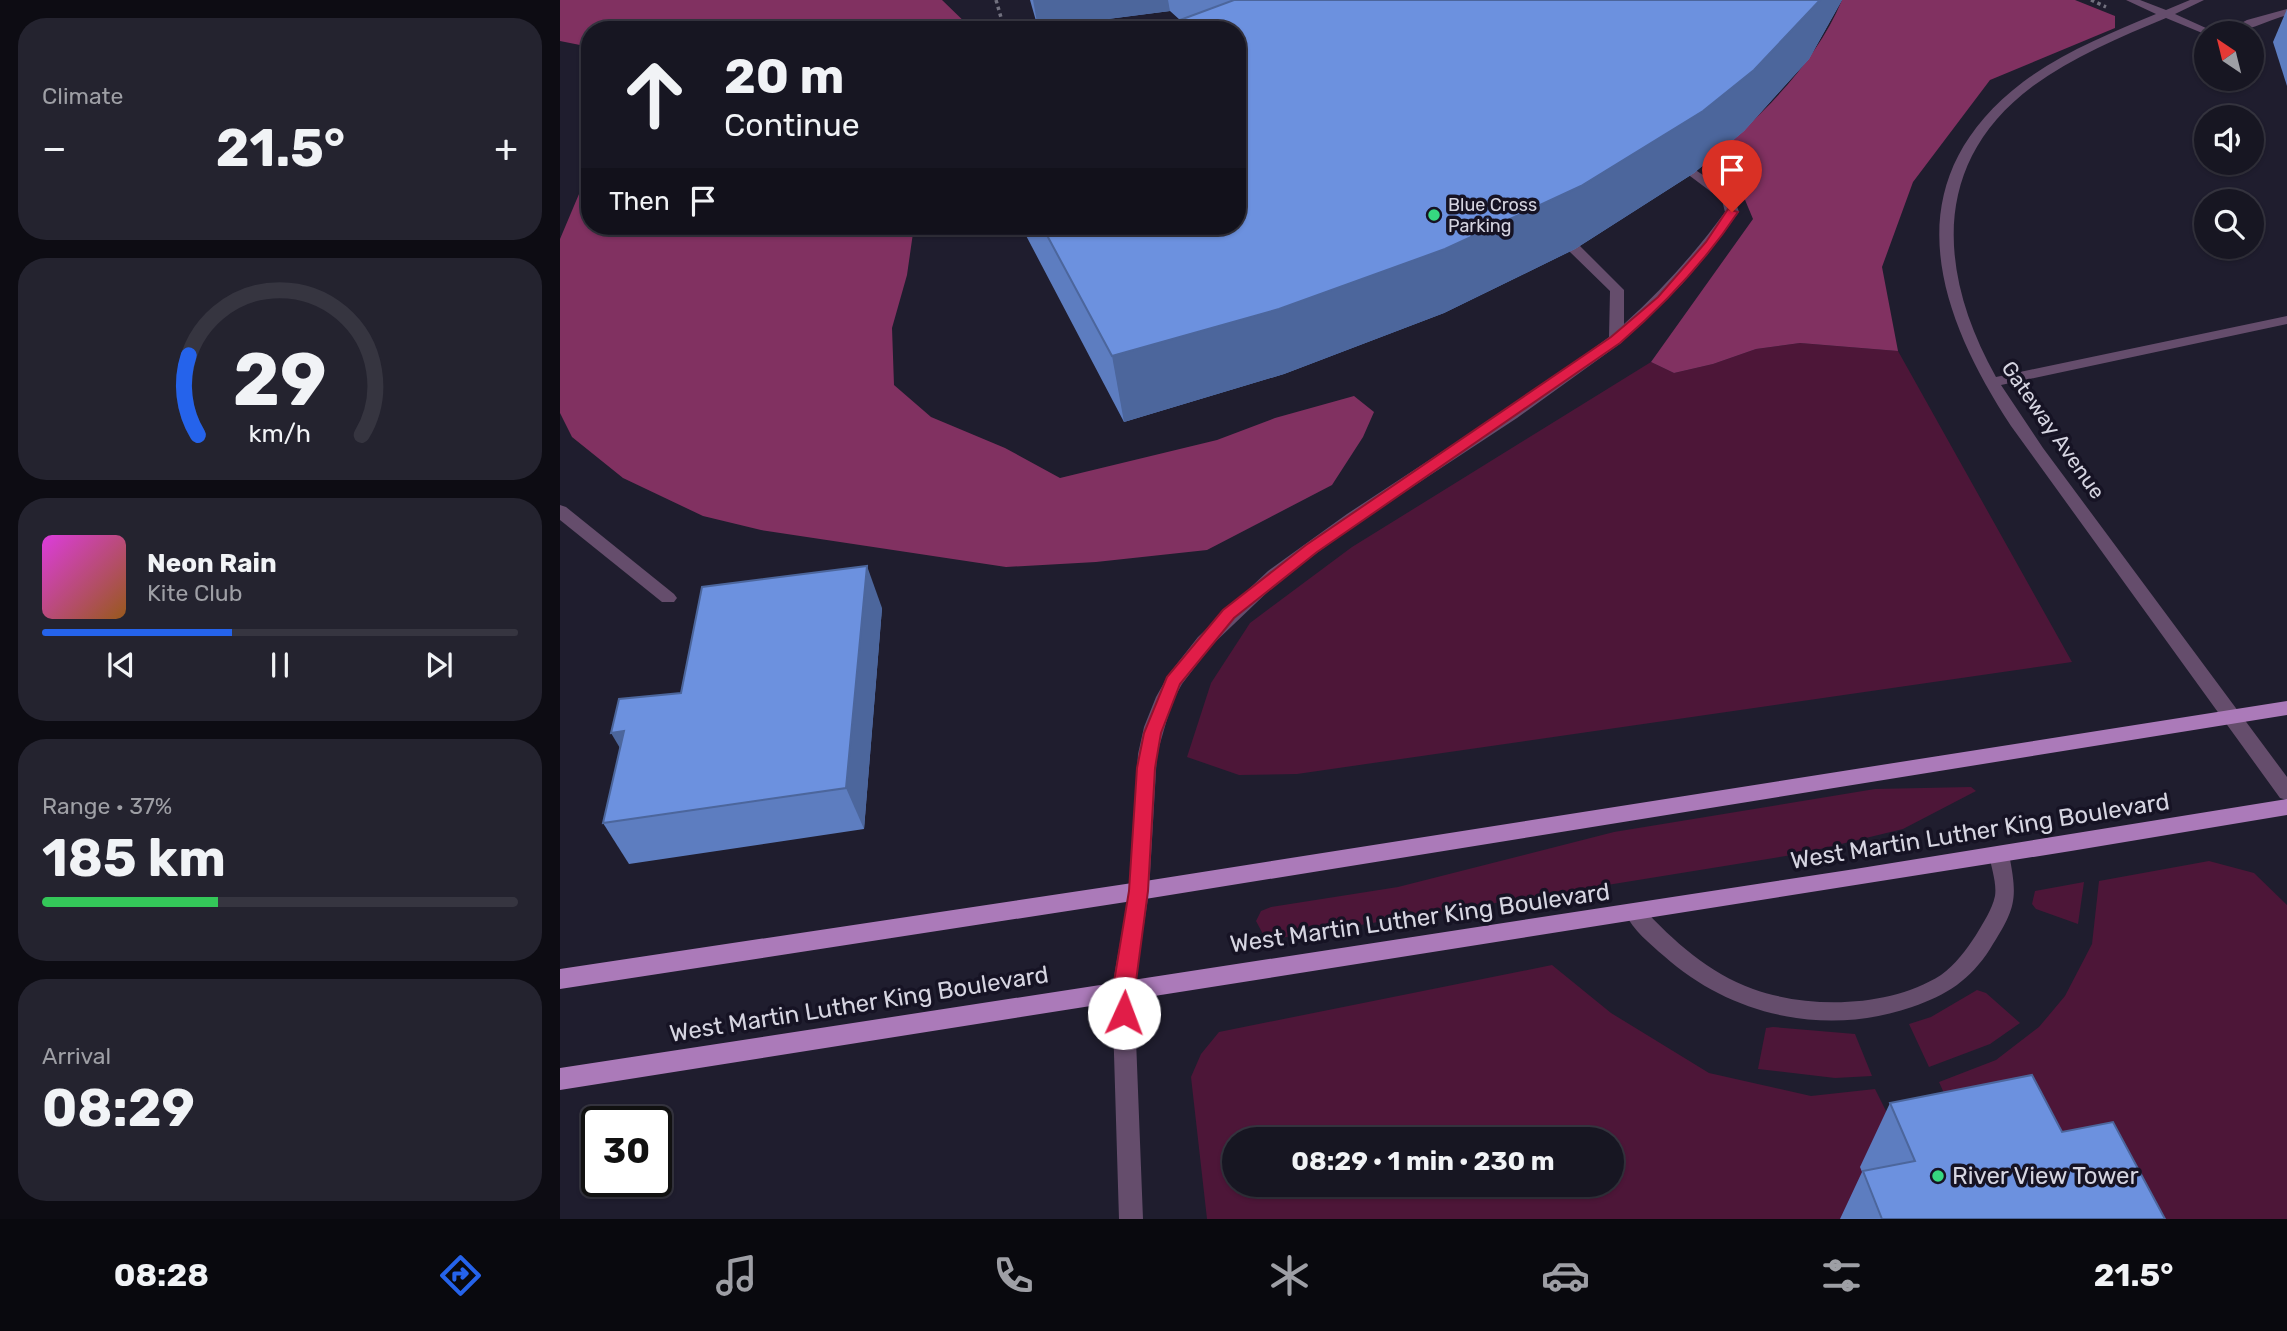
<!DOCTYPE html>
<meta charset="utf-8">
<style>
:root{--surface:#171622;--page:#24232f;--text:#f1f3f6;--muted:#9e9fa5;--line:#363540;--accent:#2563eb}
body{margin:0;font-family:Rubik,sans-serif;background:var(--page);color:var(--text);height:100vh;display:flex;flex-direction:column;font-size:26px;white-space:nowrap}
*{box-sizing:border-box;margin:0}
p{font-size:23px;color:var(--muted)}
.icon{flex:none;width:38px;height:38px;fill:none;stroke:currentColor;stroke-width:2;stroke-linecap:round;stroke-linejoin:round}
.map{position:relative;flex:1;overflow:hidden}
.panel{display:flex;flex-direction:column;gap:18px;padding:18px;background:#0d0c13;width:560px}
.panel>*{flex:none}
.hud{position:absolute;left:21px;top:21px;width:665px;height:214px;border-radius:28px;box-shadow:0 2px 5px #0004,0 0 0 2px var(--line);background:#171622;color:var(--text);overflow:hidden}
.needle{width:46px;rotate:325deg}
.tools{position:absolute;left:1634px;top:21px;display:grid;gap:14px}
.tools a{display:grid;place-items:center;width:70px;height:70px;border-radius:50%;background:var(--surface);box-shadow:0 2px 5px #0004,0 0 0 2px var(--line);font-size:35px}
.speed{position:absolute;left:21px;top:1106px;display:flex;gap:14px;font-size:35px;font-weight:700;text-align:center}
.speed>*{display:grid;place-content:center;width:91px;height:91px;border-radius:50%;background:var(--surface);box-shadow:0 2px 5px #0004,0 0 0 2px var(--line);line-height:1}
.speed .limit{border:4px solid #111;border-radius:10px;background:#fff;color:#111}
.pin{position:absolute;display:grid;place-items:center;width:60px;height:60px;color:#fff;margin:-72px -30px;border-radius:50% 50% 50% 0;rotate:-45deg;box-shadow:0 0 7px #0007}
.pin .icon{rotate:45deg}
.me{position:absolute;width:77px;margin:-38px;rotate:2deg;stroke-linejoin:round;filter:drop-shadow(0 0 5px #0008)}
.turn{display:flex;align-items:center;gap:24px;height:147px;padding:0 28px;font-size:32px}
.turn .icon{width:91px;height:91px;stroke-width:2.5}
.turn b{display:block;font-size:49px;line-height:60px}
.then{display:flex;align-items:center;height:66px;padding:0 28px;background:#0003;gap:14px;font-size:26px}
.big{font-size:52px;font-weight:700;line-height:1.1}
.panel .tile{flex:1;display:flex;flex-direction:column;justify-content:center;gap:10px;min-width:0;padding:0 24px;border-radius:28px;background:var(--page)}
.panel .dial{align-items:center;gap:0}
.dial svg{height:182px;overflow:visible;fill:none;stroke:var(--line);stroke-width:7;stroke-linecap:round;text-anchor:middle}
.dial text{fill:var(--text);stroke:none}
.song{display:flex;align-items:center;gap:21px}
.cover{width:84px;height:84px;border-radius:10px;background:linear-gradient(135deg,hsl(300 70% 55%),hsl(30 70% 35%))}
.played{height:7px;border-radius:4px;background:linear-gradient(90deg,var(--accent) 40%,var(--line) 40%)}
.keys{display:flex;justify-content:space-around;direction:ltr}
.heat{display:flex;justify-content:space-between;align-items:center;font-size:38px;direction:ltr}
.charge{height:10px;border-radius:5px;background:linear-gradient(90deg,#34c759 37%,var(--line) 0)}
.trip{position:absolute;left:662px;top:1127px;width:402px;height:70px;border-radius:35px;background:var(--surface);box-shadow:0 2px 5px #0004,0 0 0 2px var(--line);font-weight:700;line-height:70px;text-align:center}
.menu{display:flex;height:112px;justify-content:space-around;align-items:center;background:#09090e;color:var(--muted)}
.menu .icon{width:49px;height:49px}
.menu .active{color:var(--accent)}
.menu b{font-size:32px;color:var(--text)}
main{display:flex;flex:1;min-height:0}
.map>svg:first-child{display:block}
.green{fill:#4d1638;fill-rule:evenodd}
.forest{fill:#813161}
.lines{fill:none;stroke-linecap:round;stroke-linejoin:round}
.path{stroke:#72717f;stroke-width:3.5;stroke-dasharray:3.5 3.5;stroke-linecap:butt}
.minor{fill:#654d6c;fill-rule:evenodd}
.major{fill:#ab7ab9;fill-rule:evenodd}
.wall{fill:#5d7dc0}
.shaded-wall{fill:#4c669c}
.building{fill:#6c91df;stroke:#4c669c;stroke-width:2}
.route{fill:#e11d48;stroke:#92132f;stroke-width:2}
.poi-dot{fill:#36d880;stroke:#161324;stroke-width:2.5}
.labels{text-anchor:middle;stroke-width:7;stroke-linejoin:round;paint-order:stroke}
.far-poi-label{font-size:18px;fill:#d6d5e1;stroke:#161324;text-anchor:start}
.street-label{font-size:21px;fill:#d6d5e1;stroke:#161324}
.near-street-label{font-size:24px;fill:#d6d5e1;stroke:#161324}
.near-poi-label{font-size:24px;fill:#d6d5e1;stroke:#161324;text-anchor:start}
</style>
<main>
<section class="panel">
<div class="tile"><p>Climate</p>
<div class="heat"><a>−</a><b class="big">21.5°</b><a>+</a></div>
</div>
<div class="tile dial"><svg viewBox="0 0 100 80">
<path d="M14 69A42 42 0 1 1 86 69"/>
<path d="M14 69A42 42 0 0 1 10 34" stroke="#2563eb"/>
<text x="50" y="56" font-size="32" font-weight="700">29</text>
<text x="50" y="72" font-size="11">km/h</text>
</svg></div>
<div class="tile">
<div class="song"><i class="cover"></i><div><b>Neon Rain</b><p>Kite Club</p></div></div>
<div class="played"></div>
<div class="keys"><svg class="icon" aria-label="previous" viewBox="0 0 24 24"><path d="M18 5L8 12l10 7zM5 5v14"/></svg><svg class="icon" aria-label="pause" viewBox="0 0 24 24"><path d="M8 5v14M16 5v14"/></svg><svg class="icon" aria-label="next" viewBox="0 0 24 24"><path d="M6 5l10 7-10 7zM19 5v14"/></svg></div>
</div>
<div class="tile"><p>Range · 37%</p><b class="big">185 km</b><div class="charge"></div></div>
<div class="tile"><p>Arrival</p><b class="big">08:29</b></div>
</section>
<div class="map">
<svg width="1727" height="1219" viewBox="0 0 1727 1219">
<rect width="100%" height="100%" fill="#1f1d2e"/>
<g class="green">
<path d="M1240,343l98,8 174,311 -775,112 -58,1 -52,-18 24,-74 39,-60 102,-76 299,-185 23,11 39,-9 43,-15z"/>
<path d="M1411,787l5,4 -73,38 -99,24 -530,86 -10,-3 -8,-15 5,-10 10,-4 127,-20 216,-55 261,-43z"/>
<path d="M1649,861l45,12 33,32v314h-201l-119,-74 -28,-63 57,-22 43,-33 26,-31 27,-52 7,-63z"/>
<path d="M1524,882l-6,42 -42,-15 -4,-5 3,-13z"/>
<path d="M992,965l59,48 98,60 102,23 64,-7 34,68 -28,62h-674l-16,-142 10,-23 18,-22zM674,1139h378v46h-378z"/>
<path d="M1417,990l9,3 34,30 -30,21 -61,23 -20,-43 22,-7z"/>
<path d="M1213,1027l82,7 17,42 -37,2 -77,-9 8,-41z"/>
</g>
<g class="forest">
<path d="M0,0h382l31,30h-383v17l-30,-6z"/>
<path d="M1282,0h233l40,16v12l-125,52 -77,102 -31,85 16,84 -98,-8 -44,6 -43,15 -39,9 -23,-11 102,-143 -15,-36 -32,-20c53,-45 109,-98 136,-163z"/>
<path d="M30,168v58h324l-7,49 -15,53 2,57 37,32 74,31 55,30 157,-38 58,-22 79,-22 20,16 -11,25 -31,48 -125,65 -111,12 -90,5 -245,-37 -58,-14 -80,-38 -51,-41 -12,-24v-174z"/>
</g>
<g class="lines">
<g class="path">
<path d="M436,0l6,21 7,9"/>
<path d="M1531,0l15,7"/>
</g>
<g class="minor">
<path d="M1566,0h14l26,10 24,-10h14l-29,14 42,19 -10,2 -41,-17c-46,19 -93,39 -133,68 -104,77 -94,189 -37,291l291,-61v8l-286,61 42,63 244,329v23l-7,-2 -269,-372c-75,-115 -119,-244 12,-344 40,-30 88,-49 133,-68z"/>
<path d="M1727,9v6c-21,6 -44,19 -65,18l25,-13z"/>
<path d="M1134,169l39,26 6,17 -57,72 -61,59 -104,75 -158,104 -79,58 -69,66 -29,38 -10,18 -15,52 -8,138 -15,96 9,231h-24l-7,-231 17,-96 9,-138 6,-27 12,-30 13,-23 29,-37 70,-66 79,-57 195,-128 67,-49 1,-46 -40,-39v-6h10l44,44v34c38,-34 71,-71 101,-112l-3,-12 -32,-24v-6z"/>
<path d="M0,505l6,2 108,87 3,4 -3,4h-12l-102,-82z"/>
<path d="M1439,846l7,2 3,6c9,46 7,54 -19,95 -20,31 -43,46 -78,58 -86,30 -181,9 -248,-51 -14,-12 -31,-26 -39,-43l3,-6 7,-3 7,3c31,34 67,66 111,82 56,20 136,19 188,-14 14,-10 26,-26 35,-40 7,-12 16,-25 19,-39 2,-13 -4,-29 -6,-42l3,-6z"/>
</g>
<g class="major">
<path d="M1727,701v14l-1148,185 -579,89v-20l579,-87z"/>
<path d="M1727,799v16l-216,36 -1511,239v-22l1295,-199z"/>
</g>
</g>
<g class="wall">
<path d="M470,0h812l-33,59 -65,72 -50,42 -119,76 -131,64 -160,61 -160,48 -103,-196h216l-57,-206 -10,-9 -132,17z"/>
<path d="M1727,9v77l-14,-44z"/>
<path d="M322,608l-18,221 -235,35 -26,-41 78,-130z"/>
<path d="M1330,1103l172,29 103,87h-325l22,-47 -2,-5z"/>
</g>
<g class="shaded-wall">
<path d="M473,0h135l2,11 -132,17z"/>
<path d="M1260,0h22l-33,59 -65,72 -50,42 -119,76 -131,64 -160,61 -160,48 -12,-66z"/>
<path d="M307,566l15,42 -18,221 -18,-41z"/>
<path d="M64,731l12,44 -25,-42z"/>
</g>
<g class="building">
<path d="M674,0h586l-66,70 -51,41 -122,75 -136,63 -166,60 -167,47 -70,-130h195v-196h-84z"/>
<path d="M307,566l-21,222 -243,35 21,-92 -13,2 8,-34 62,-6 21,-106z"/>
<path d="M1472,1075l30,57 51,-10 52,97h-283l-19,-48 52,-10 -25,-58z"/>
</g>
<path class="route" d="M1168,209l10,3c-33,50 -72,91 -118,131l-303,209 -83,66 -54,66 -19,49 -6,35 -7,123 -17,128 -7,3 -7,-3 -4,-31 16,-97 8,-123 7,-35 23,-56 56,-67 83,-65 305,-208 47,-40 48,-55z"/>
<g class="poi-dot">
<circle cx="874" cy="215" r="7"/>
<circle cx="1378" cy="1176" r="7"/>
</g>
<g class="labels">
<g class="far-poi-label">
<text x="888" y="211">Blue Cross<tspan x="888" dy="21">Parking</tspan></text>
</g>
<g class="street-label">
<text transform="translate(1493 430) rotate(55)" y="7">Gateway Avenue</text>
</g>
<g class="near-street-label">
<text transform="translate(1420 831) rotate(-9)" y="8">West Martin Luther King Boulevard</text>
<text transform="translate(860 918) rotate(-8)" y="8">West Martin Luther King Boulevard</text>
<text transform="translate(299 1004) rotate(-9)" y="8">West Martin Luther King Boulevard</text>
</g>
<g class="near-poi-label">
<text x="1392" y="1184">River View Tower</text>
</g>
</g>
</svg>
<div class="tools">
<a><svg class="needle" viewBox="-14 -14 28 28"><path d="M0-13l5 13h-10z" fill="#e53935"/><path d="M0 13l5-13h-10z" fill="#9e9fa5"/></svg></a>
<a><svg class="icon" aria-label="sound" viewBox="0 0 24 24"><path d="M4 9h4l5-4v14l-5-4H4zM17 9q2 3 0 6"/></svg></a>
<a><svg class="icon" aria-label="search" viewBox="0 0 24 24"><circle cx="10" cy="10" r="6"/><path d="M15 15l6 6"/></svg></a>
</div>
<div class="speed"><div class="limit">30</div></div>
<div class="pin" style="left:1172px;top:212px;background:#d93025"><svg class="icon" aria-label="arrive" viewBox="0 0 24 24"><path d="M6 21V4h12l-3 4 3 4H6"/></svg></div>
<svg class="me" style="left:564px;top:1013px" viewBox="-20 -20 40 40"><circle r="19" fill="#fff"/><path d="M0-13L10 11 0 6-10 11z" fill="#e11d48"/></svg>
<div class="trip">08:29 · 1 min · 230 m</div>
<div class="hud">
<div class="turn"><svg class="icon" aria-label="ahead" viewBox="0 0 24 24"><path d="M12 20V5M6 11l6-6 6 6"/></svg><div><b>20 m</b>Continue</div></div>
<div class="then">Then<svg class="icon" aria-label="arrive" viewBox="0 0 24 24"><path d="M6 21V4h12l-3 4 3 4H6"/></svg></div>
</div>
</div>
</main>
<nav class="menu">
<b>08:28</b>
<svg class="icon active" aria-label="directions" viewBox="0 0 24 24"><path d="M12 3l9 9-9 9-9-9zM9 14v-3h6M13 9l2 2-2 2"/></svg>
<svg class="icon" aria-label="music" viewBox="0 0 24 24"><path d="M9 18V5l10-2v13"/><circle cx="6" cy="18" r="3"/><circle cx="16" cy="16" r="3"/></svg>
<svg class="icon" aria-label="phone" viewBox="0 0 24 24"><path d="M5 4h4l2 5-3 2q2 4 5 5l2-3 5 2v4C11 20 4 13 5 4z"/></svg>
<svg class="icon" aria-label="climate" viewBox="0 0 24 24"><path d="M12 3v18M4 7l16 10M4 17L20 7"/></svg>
<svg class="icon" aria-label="car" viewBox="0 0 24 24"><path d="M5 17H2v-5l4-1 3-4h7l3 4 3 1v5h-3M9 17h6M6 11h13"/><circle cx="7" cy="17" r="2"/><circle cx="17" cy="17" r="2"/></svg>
<svg class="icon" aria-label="filters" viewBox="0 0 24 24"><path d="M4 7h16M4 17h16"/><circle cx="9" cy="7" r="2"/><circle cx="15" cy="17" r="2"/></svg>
<b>21.5°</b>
</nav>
